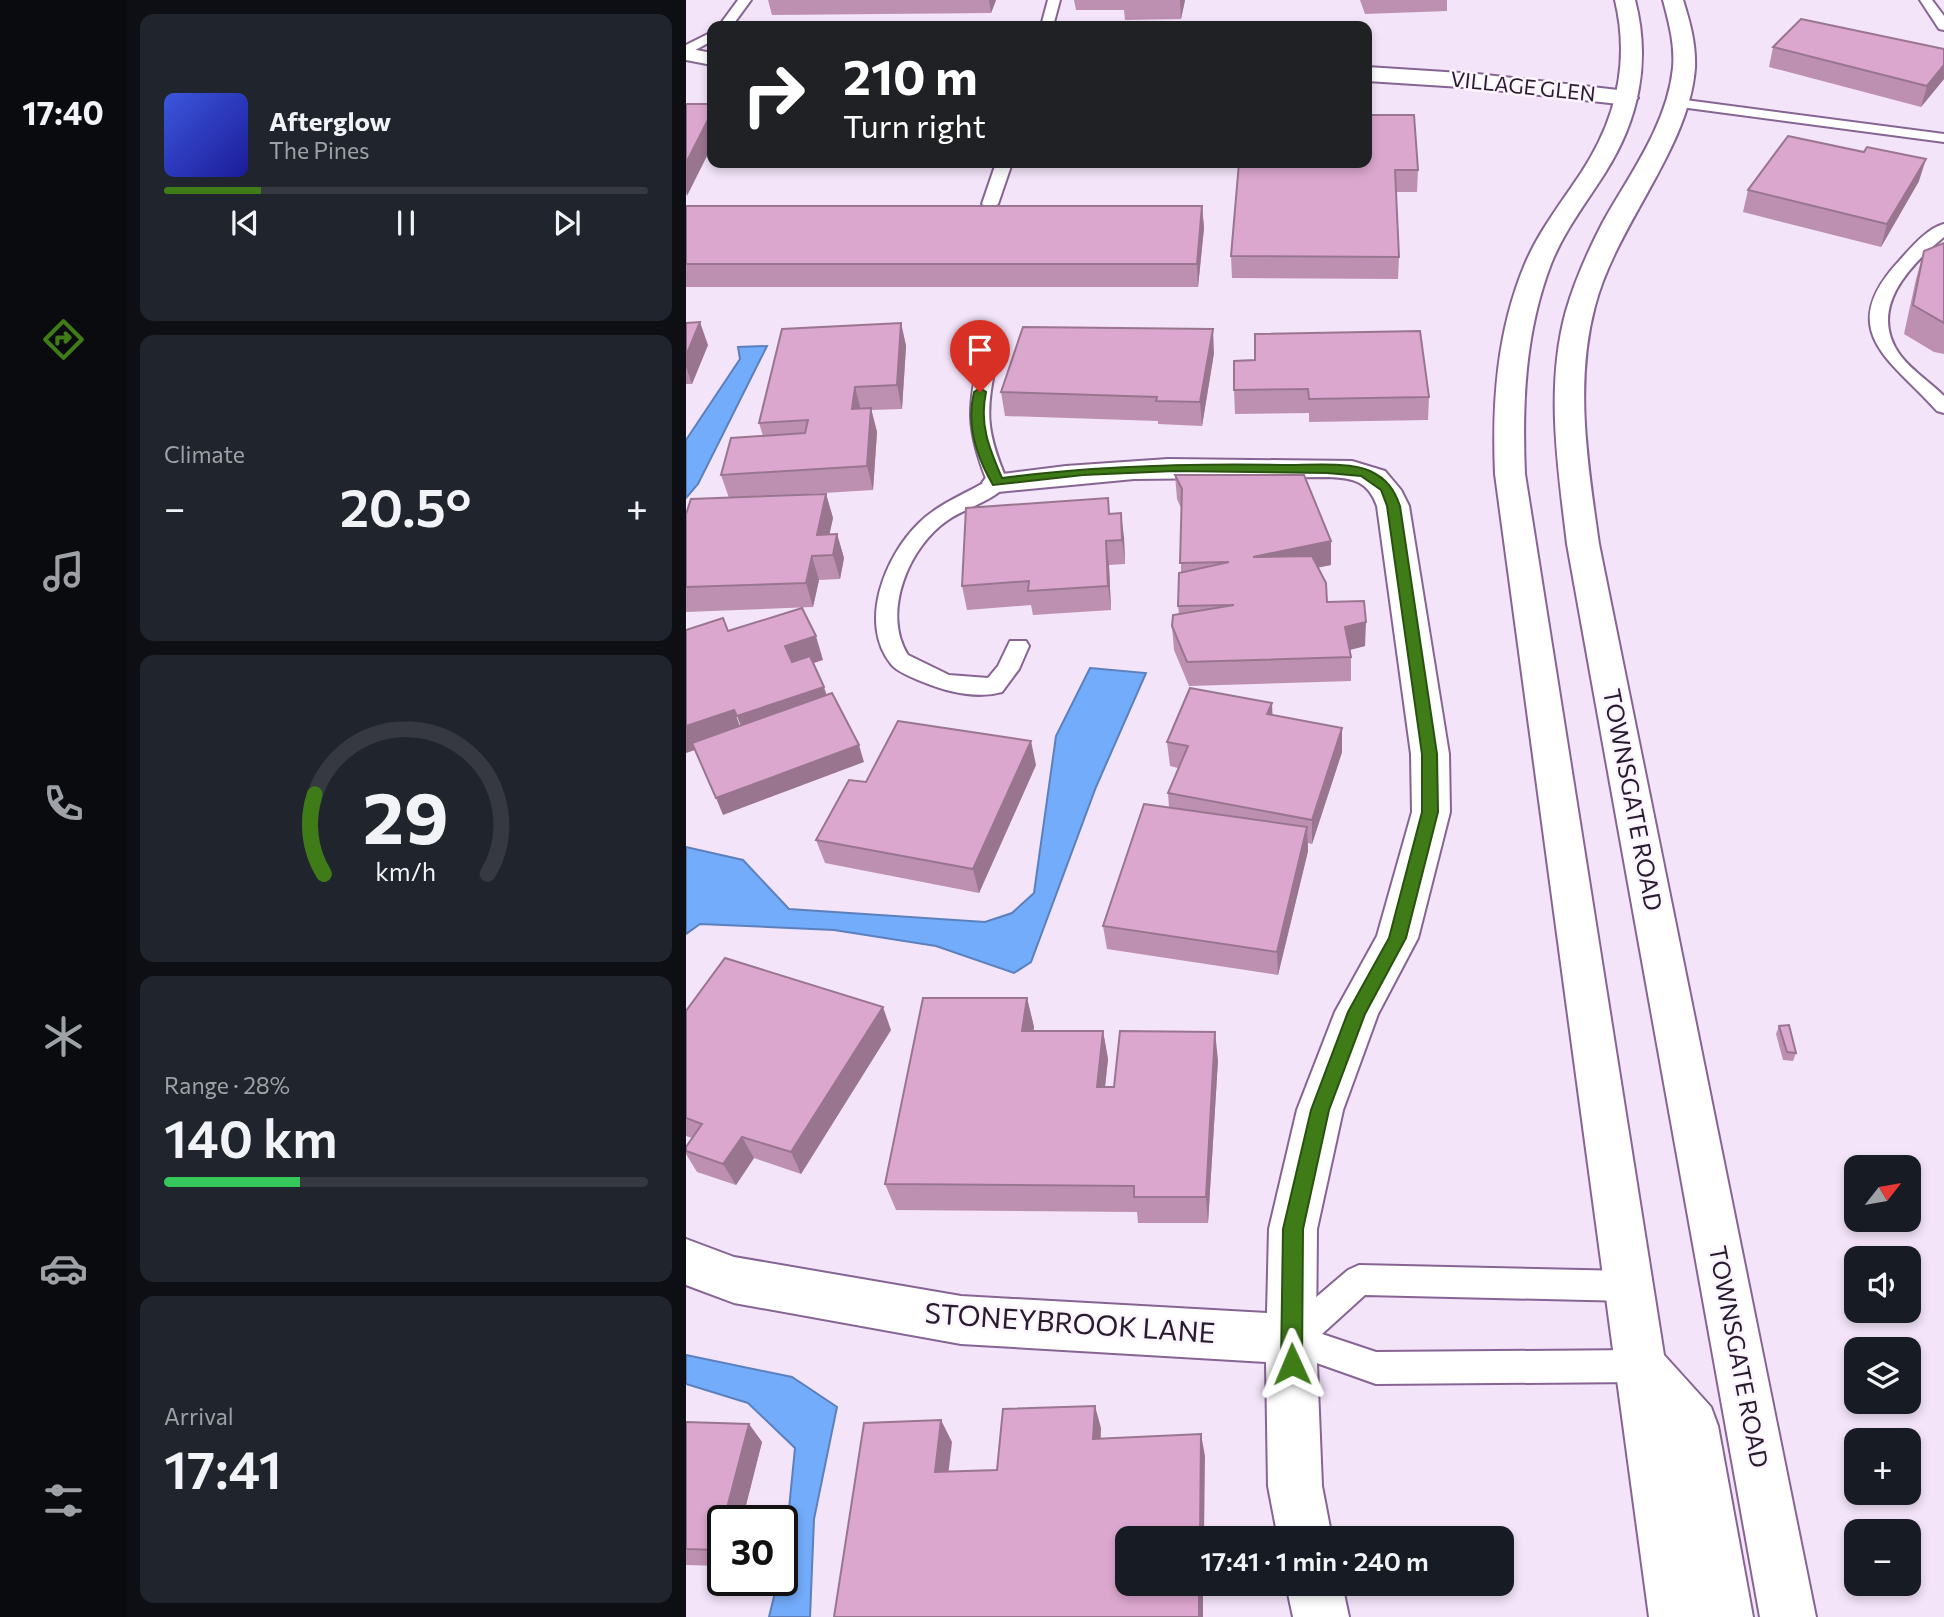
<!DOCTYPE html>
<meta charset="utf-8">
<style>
:root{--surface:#171b24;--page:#20242c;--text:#f1f3f6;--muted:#9ea1a6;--line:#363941;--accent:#3f7c18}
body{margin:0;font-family:Commissioner,sans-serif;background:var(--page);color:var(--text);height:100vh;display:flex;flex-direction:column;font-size:26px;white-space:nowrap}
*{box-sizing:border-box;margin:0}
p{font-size:23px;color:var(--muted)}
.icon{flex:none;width:38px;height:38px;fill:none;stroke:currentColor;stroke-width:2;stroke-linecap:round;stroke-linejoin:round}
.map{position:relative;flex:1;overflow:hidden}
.drawer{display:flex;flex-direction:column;gap:14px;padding:14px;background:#0d0f14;width:560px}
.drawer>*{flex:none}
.banner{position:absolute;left:21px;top:21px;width:665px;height:147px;border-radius:14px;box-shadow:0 4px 10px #0003;background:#202124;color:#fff;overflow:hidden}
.needle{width:46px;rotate:59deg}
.tools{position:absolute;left:1158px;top:1155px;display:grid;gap:14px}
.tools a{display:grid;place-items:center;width:77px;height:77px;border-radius:14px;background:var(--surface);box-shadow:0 4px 10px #0003;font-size:35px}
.speed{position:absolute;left:21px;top:1505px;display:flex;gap:14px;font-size:35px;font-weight:700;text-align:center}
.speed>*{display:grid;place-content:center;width:91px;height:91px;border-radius:50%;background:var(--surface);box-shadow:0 4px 10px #0003;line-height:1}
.speed .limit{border:4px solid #111;border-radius:10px;background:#fff;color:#111}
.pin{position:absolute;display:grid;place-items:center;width:60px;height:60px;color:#fff;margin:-72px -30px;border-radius:50% 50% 50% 0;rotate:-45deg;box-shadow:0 0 7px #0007}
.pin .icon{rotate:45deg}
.me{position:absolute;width:77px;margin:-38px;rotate:359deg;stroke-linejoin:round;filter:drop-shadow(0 0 5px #0008)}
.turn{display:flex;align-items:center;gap:24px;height:147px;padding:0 21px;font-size:32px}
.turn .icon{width:91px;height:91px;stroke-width:2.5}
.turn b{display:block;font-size:49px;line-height:60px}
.big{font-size:52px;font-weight:600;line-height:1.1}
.drawer .widget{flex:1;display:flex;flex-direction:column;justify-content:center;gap:10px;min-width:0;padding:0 24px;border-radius:14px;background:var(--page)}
.drawer .dial{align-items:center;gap:0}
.dial svg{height:182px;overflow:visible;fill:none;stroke:var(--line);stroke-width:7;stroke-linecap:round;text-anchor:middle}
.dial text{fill:var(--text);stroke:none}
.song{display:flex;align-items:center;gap:21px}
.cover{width:84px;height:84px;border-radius:10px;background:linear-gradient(135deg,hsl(230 70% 55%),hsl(240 70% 35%))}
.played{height:7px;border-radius:4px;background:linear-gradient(90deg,var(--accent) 20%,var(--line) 20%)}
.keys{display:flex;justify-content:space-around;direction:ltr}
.heat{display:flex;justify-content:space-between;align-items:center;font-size:38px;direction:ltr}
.charge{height:10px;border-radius:5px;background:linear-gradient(90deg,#34c759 28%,var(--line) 0)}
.trip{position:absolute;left:429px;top:1526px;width:399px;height:70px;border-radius:14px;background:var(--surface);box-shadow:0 4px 10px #0003;font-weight:600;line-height:70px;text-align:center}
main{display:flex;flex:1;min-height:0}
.dock{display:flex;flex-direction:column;width:126px;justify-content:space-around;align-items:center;background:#090b0e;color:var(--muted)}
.dock .icon{width:49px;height:49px}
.dock .on{color:var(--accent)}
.dock b{font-size:32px;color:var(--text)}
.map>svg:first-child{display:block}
.water{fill:#73acfa;stroke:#5c80bd;stroke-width:2}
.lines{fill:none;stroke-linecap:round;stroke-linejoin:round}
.lane-casing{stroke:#866493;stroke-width:4}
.street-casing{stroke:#866493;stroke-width:4}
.secondary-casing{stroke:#866493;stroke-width:4}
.lane{fill:#fff;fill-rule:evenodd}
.street{fill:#fff;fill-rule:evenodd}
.secondary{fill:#fff;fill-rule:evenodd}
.wall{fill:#bd90b1}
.shaded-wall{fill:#9a7590}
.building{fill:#dca7ce;stroke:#9a7590;stroke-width:2}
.route{fill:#3f7c18;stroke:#295110;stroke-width:2}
.labels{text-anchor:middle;stroke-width:5;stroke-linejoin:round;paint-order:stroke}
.far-street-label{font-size:21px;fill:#281b2e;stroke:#fcf4ff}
.street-label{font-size:24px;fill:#281b2e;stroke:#fcf4ff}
.near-street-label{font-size:28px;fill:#281b2e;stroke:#fcf4ff}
</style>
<main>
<nav class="dock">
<b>17:40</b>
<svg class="icon on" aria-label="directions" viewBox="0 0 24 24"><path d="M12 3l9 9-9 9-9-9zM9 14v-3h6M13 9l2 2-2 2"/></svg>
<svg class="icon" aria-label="music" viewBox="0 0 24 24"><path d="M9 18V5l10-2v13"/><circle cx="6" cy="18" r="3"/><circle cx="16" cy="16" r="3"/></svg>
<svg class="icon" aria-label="phone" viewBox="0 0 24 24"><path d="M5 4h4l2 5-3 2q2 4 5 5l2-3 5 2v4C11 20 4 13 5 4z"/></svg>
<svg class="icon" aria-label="climate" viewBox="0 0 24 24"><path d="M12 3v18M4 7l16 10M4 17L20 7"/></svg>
<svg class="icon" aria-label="car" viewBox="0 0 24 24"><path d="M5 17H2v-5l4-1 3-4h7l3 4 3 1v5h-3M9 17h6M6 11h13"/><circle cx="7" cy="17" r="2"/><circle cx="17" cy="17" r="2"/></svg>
<svg class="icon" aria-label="filters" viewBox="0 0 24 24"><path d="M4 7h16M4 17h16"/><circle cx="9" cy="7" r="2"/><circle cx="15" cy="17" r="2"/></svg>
</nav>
<section class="drawer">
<div class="widget">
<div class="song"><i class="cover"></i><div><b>Afterglow</b><p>The Pines</p></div></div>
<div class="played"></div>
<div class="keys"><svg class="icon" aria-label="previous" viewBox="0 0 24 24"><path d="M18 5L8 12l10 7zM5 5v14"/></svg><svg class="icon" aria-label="pause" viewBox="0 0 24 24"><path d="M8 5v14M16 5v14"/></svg><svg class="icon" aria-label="next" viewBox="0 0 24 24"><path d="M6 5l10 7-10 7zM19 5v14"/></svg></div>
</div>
<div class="widget"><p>Climate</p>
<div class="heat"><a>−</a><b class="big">20.5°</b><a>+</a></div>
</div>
<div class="widget dial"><svg viewBox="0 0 100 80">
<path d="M14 69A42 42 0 1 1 86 69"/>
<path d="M14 69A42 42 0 0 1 10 34" stroke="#3f7c18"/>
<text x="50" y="56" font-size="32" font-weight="700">29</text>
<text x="50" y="72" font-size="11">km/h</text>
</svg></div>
<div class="widget"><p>Range · 28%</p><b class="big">140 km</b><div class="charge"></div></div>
<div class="widget"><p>Arrival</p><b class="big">17:41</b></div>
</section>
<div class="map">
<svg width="1258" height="1617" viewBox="0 0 1258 1617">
<rect width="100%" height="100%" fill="#f3e4f9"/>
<g class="water">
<path d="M81,346l-69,138 -12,14v-58l54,-81 -2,-12z"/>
<path d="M404,668l56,5 -50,114 -65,175 -17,11 -78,-27 -102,-16 -134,-6 -14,10v-87l57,13 46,49 196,13 27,-9 22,-20 22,-157z"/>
<path d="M0,1355l106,22 45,30 -23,112 -4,98h-41l9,-37h4l13,-132 -47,-45 -62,-19z"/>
</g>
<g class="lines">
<defs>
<g id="lane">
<path d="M52,0h13l-19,26h-13z"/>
<path d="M362,0h12l-7,26h-12z"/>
<path d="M1234,0h12l12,16v14l-5,-1z"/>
<path d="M26,32v9l-26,14v-10z"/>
<path d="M992,99l266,35v8l-271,-36 -2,-3z"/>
<path d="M310,163h16l-14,41 -8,5 -8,-5z"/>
<path d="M1258,224v13c-35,29 -77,72 -44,118 12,16 30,27 44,41v17l-7,-2c-44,-50 -104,-79 -38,-150 11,-12 28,-33 45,-37z"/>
<path d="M303,350l9,5c-13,56 -13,75 10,128 -12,17 -43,25 -60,37 -39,26 -67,93 -40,135l41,20 39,3 10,-12 12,-25h16l3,5 -10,23 -17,23c-25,7 -55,0 -79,-10 -9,-4 -26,-10 -32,-18 -33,-41 -6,-108 28,-141 19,-19 46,-29 68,-42 -20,-50 -20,-74 -7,-126z"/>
<path d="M673,1265l270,6 11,4 5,11 -5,11 -11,4 -264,-6 -43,39 54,18 264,-2 11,5 5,11 -5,11 -11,5 -264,2 -96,-34 -5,-11 5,-11 68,-58z"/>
</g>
<g id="street">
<path d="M0,48l26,5v12l-26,-5z"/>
<path d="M681,67l110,7 150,17 11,7 -11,7 -150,-17 -110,-7z"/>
<path d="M482,459l184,2 33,10 16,19 8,16 40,248 1,58 -32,126 -40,76 -35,96 -26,119 -1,110 6,147 10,52h-54l-10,-52 -2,-124 -305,-18 -227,-41 -48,-18v-46l48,18 227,39 306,17 2,-84 28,-119 38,-98 42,-76 35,-124 -1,-58 -34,-248c-9,-25 -24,-28 -48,-29l-195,2 -136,13 -11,-2 -5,-7 5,-7 79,-10z"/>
<path d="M600,1584h56l7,33h-56z"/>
</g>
<g id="secondary">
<path d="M929,0h20c16,61 4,120 -30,173 -19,30 -41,58 -54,91 -26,68 -29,138 -26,210l139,881 47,52 7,19 35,191h-104l-154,-1143c-3,-72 2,-143 30,-210 14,-33 36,-61 56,-91 35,-53 49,-111 34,-173z"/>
<path d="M977,0h20c7,22 13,44 12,68 -6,81 -79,157 -100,238 -21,78 -7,160 4,238l217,1073h-56l-193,-1073c-9,-77 -22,-157 -1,-233 9,-31 22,-60 37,-89 27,-48 64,-97 70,-154 2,-24 -4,-45 -10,-68z"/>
</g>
</defs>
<use href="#lane" class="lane-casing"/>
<use href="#street" class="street-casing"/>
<use href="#secondary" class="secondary-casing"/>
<use href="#lane" class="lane"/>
<use href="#street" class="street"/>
<use href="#secondary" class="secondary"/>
</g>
<g class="wall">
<path d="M82,0h228l-5,13 -219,2z"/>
<path d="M388,0h111l-4,19 -56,1 -1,-10h-48z"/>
<path d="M674,0h87v11l-82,3z"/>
<path d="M1087,47l171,2v30l-23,28 -152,-40z"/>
<path d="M553,163l179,7 -1,22h-21l3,65 -1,22 -166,-1 -1,-22z"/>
<path d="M1233,181l-38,66 -138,-35 5,-22z"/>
<path d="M0,206h516l2,22 -6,59h-512z"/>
<path d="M1258,243v111l-10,-2 -30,-18 12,-55 8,-28z"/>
<path d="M0,323l22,22 -16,39h-6z"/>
<path d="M215,323l5,23 -4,63 -31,1 6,22 -4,58 -114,7 67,-3 7,24 -4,17 8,-1 7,24 -4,21 -21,1 -6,27 -127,5v-98l43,-16 -8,-23 42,-39 -4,-13z"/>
<path d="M528,353l-12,73 -44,-2v-3l-153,-5 -4,-24z"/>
<path d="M569,360l174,37 -1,23 -119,2v-9l-74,1 -1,-24z"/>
<path d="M489,475l156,66v24l-13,2 9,35 38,44 -15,4 1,7v24l-162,5 -15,-36 -2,-24 7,-12 -1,-8 3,-33v-65l-4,-9z"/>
<path d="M424,514l14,23 1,27 -16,1 2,45 -78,5 -2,-10 -64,5 -5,-24z"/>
<path d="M586,703v12l70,37 -30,92 -4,-1v8l-30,124 -171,-26 -4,-23 66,-118 -1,-15 10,-25 -8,-2 -3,-24z"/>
<path d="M350,765l-57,128 -154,-30 -9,-23 50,-58z"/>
<path d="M341,998l7,29 -1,4h70l5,28 -3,28h9l104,-27 -10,163h-70l-1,-11 -241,-2 -11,-26z"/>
<path d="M0,1011l205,19 -90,144 -47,-16 -18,27 -39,-13 -11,-18v-7l6,-9 -6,-2z"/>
<path d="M1093,1026l17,27 -3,8 -10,-1 -7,-26z"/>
<path d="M0,1422l63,2 13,18 -20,79h-19v45l-37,-1z"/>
</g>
<g class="shaded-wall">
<path d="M303,0h7l-5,13z"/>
<path d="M494,0h5l-4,19z"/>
<path d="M1258,65v14l-23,28 6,-21z"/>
<path d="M26,112v34l-25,50 -1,-4v-29z"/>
<path d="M1240,159l-7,22 -38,66 6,-23z"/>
<path d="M516,206l2,22 -6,59 -1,-23z"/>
<path d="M14,322l8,23 -16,39 -6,-17v-11z"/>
<path d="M215,323l5,23 -4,63 -5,-24z"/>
<path d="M527,329l1,24 -12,73 -2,-24z"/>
<path d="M169,387l6,24 -9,-2z"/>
<path d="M185,408l6,24 -4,58 -6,-24z"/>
<path d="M140,494l7,24 -8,37 -8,-20z"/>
<path d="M435,513l3,24 1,27 -3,-24z"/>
<path d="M151,534l7,24 -4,21 -7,-24z"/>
<path d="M420,541l3,24 2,45 -3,-24z"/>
<path d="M645,541v24l-77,16 -1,-24z"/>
<path d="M126,556l7,24 -6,27 -7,-24z"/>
<path d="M680,622l-1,24 -20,5v-24z"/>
<path d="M130,636l7,24 -30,10 -8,-24z"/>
<path d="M138,687l8,24 -86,29 -9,-24z"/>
<path d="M586,703l1,24 -6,-13z"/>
<path d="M48,710l9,24 -57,19v-27z"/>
<path d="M656,728v24l-30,92v-24z"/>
<path d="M345,741l5,24 -57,128 -6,-24z"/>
<path d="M173,745l5,17 -141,53 -7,-17z"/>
<path d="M621,827l1,24 -30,124 -1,-23z"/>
<path d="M341,998l7,29 -5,32 -7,-28z"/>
<path d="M197,1007l8,23 -90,144 -10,-22z"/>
<path d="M417,1031l5,28 -6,55 -5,-27z"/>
<path d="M529,1032l3,28 -10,163 -2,-26z"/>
<path d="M56,1137l12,21 -18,27 -13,-21z"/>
<path d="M409,1406l6,22 -1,33 -7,-22z"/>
<path d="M255,1420l11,22 -6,51 -11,-21z"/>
<path d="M63,1424l13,18 -20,79h-19z"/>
<path d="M515,1434l4,22 -1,82h-4z"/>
<path d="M37,1523v35l-7,-8z"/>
<rect x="513" y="1584" width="4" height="33"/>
</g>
<g class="building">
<path d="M1115,19l143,30v16l-17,21 -154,-39z"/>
<path d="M0,104h26v8l-26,51z"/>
<path d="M681,115h47l4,55h-23l4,87 -168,-1 8,-93h128z"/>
<path d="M1102,136l76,16 3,-5 59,12 -39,65 -139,-34z"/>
<path d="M0,206h516l-5,58h-511z"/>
<path d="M1258,243v80l-31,-18 11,-54z"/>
<path d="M14,322l-14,34v-33z"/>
<path d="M215,323l-4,62 -42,2 -3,22 19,-1 -4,58 -146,9 10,-37 74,-5 3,-13 -49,3 23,-94z"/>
<path d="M337,327l190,2 -13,73 -44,-1 1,-4 -156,-5z"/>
<path d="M734,331l9,66 -120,2 -1,-10 -74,1v-29l21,-1v-26z"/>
<path d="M489,475h129l27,66 -78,16 59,-1 14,27 1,19 37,-1 2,21 -21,5 6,30 -164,5 -15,-36 1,-11 61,-10 -56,1 1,-33 50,-11 -49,1 2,-74z"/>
<path d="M140,494l-9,41 20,-1 -4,21 -21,1 -6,27 -120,4v-73l5,-15z"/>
<path d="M422,498l1,16 12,-1 1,27 -16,1 2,45 -80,5 1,-10 -67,5 4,-78z"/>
<path d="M116,608l14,28 -31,10 7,16 18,-6 14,31 -87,29 -3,-6 -48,16v-96l37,-12 5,13z"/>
<path d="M504,688l82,15 -5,11 75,14 -30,92 -144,-27 20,-47 -21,-4z"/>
<path d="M146,693l27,52 -143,53 -24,-55z"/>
<path d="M212,721l133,20 -58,128 -157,-29 33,-60 17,2z"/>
<path d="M458,804l163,23 -30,125 -174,-26z"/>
<path d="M39,958l158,49 -92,145 -49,-15 -19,27 -37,-13v-4l16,-23 -16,-6v-107z"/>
<path d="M237,998h104l-5,33h81l-6,56h17l6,-56 95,1 -9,165h-72v-11l-249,-2z"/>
<path d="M1103,1025l7,28 -9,-1 -8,-26z"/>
<path d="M409,1406l-2,33 108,-5 -1,104h-73v46h72v33h-365l30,-194 77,-3 -6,52 62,-2 6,-61z"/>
<path d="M0,1422l63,2 -33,126 -30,-1z"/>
</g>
<path class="route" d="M294,388l6,4c-7,32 3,56 16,86 97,-13 191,-15 289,-13 20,0 62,-3 79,6 17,8 24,18 30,35l37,248 1,58 -32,126 -41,76 -36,96 -26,119 -1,135 -3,7 -7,3 -8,-3 -3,-7 2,-135 28,-119 37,-98 41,-74 33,-126v-58l-35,-248 -6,-16 -20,-14 -34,-3 -153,-2 -91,4 -90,10c-17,-29 -27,-60 -19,-93z"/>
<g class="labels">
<g class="far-street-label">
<text transform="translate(837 87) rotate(6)" y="7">VILLAGE GLEN</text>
</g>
<g class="street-label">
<text transform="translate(946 800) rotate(79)" y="8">TOWNSGATE ROAD</text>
<text transform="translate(1052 1357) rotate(79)" y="8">TOWNSGATE ROAD</text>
</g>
<g class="near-street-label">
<text transform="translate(384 1323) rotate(4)" y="10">STONEYBROOK LANE</text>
</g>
</g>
</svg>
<div class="tools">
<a><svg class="needle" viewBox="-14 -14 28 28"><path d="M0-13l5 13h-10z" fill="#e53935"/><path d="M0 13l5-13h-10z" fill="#9ea1a6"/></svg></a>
<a><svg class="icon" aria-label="sound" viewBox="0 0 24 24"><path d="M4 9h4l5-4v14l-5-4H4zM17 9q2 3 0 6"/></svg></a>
<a><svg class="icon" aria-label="layers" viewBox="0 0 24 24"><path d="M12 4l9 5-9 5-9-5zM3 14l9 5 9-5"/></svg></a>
<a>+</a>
<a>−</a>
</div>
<div class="speed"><div class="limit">30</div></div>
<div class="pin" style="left:294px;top:392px;background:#d93025"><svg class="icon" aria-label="arrive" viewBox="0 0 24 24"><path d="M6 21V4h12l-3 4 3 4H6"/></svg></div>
<svg class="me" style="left:606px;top:1364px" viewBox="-20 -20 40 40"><path d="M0-17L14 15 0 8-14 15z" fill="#3f7c18" stroke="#fff" stroke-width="4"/></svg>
<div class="trip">17:41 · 1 min · 240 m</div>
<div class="banner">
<div class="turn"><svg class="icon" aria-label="right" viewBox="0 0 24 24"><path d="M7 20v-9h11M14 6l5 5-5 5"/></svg><div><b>210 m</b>Turn right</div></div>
</div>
</div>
</main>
